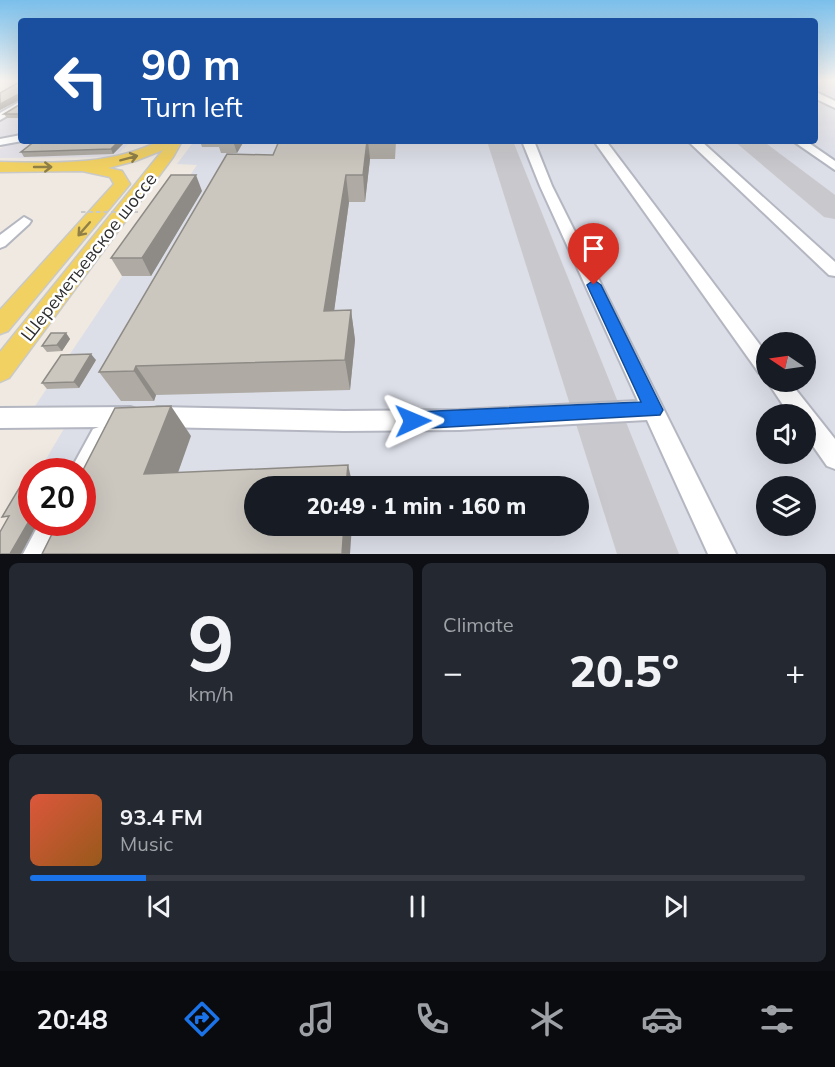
<!DOCTYPE html>
<meta charset="utf-8">
<style>
:root{--surface:#171b24;--page:#242831;--text:#f1f3f6;--muted:#9ea1a6;--line:#363941;--accent:#1a73e8}
body{margin:0;font-family:Mulish,sans-serif;background:var(--page);color:var(--text);height:100vh;display:flex;flex-direction:column;font-size:22px;white-space:nowrap}
*{box-sizing:border-box;margin:0}
p{font-size:20px;color:var(--muted)}
.icon{flex:none;width:33px;height:33px;fill:none;stroke:currentColor;stroke-width:2;stroke-linecap:round;stroke-linejoin:round}
.map{position:relative;height:554px;overflow:hidden}
.sheet{display:flex;flex-direction:column;gap:9px;padding:9px;background:#0d0f14;flex:1}
.sheet>*{flex:none}
.top-card{position:absolute;left:18px;top:18px;width:800px;height:126px;border-radius:6px;box-shadow:0 6px 24px #0002;background:#1a4fa0;color:#fff;overflow:hidden}
.needle{width:39px;rotate:283deg}
.controls{position:absolute;left:756px;top:332px;display:grid;gap:12px}
.controls a{display:grid;place-items:center;width:60px;height:60px;border-radius:50%;background:var(--surface);box-shadow:0 6px 24px #0002;font-size:30px}
.speed{position:absolute;left:18px;top:458px;display:flex;gap:12px;font-size:30px;font-weight:700;text-align:center}
.speed>*{display:grid;place-content:center;width:78px;height:78px;border-radius:50%;background:var(--surface);box-shadow:0 6px 24px #0002;line-height:1}
.speed .limit{border:9px solid #d22;background:#fff;color:#111}
.pin{position:absolute;display:grid;place-items:center;width:51px;height:51px;color:#fff;margin:-62px -26px;border-radius:50% 50% 50% 0;rotate:-45deg;box-shadow:0 0 6px #0007}
.pin .icon{rotate:45deg}
.me{position:absolute;width:66px;margin:-33px;rotate:89deg;stroke-linejoin:round;filter:drop-shadow(0 0 4px #0008)}
.turn{display:flex;align-items:center;gap:21px;height:126px;padding:0 24px;font-size:27px}
.turn .icon{width:78px;height:78px;stroke-width:2.5}
.turn b{display:block;font-size:42px;line-height:51px}
.big{font-size:45px;font-weight:800;line-height:1.1}
.sheet .card{flex:1;display:flex;flex-direction:column;justify-content:center;gap:9px;min-width:0;padding:0 21px;border-radius:9px;background:var(--page)}
.sheet .dial{align-items:center;gap:0}
.dial b{font-size:78px;line-height:1}
.song{display:flex;align-items:center;gap:18px}
.cover{width:72px;height:72px;border-radius:9px;background:linear-gradient(135deg,hsl(10 70% 55%),hsl(30 70% 35%))}
.played{height:6px;border-radius:3px;background:linear-gradient(90deg,var(--accent) 15%,var(--line) 15%)}
.keys{display:flex;justify-content:space-around;direction:ltr}
.heat{display:flex;justify-content:space-between;align-items:center;font-size:33px;direction:ltr}
.sheet .tiles{flex:1;display:grid;gap:9px;grid-template-columns:1fr 1fr}
.card:last-child{grid-column:span 2}
.trip{position:absolute;left:244px;top:476px;width:345px;height:60px;border-radius:30px;background:var(--surface);box-shadow:0 6px 24px #0002;font-weight:800;line-height:60px;text-align:center}
.tabs{display:flex;height:96px;justify-content:space-around;align-items:center;background:#090b0e;color:var(--muted)}
.tabs .icon{width:42px;height:42px}
.tabs .on{color:var(--accent)}
.tabs b{font-size:27px;color:var(--text)}
.map>svg:first-child{display:block}
.industrial{fill:#e3e1e8}
.airport{fill:#dcdee8;fill-rule:evenodd}
.lines{fill:none;stroke-linecap:round;stroke-linejoin:round}
.taxiway{fill:#c9c8cc;fill-rule:evenodd}
.minor-casing{stroke:#b4b7c1;stroke-width:4}
.major-casing{stroke:#c9c9c9;stroke-width:3}
.minor{fill:#fff;fill-rule:evenodd}
.major{fill:#f2d163;fill-rule:evenodd}
.path-bridge{stroke:#c9c9c9;stroke-width:2;stroke-dasharray:4.5 3;stroke-linecap:butt}
.wall{fill:#afaba4}
.shaded-wall{fill:#8e8b86}
.building{fill:#cbc7bf;stroke:#8e8b86;stroke-width:1.5}
.oneway{stroke:#908048}
.route{fill:#1a73e8;stroke:#114b97;stroke-width:1.5}
.labels{text-anchor:middle;stroke-width:5;stroke-linejoin:round;paint-order:stroke}
.street-label{font-size:18px;fill:#2e2e2e;stroke:#fff}
</style>
<div class="map">
<svg width="835" height="554" viewBox="0 0 835 554">
<rect width="100%" height="100%" fill="#efe9e1"/>
<path class="industrial" d="M21,85v56h110l-15,15 -5,1 -111,1v-9l3,-2 -3,-1v-49z"/>
<path class="airport" d="M815,80h20v474h-835l32,-32h50v-51h-43l26,-44 -38,-9 170,-253 -20,-1 17,-23h620zM766,342h40v39h-40zM766,414h40v39h-40zM255,486h324v39h-324zM766,486h40v39h-40z"/>
<g class="lines">
<g class="taxiway">
<path d="M487,141h26l166,413h-62z"/>
<path d="M734,141h29l72,54v24l-11,-2z"/>
</g>
<defs>
<g id="minor">
<path d="M814,91l21,10v7l-21,-10z"/>
<path d="M21,101v7l-21,12v-7z"/>
<path d="M21,135l1,6 -22,4v-6z"/>
<path d="M522,141h12l18,45 184,368h-28l-61,-134 -188,10 -115,1 -187,-4 -8,-3 -3,-7 3,-7 8,-3 187,4 115,-1 179,-9 -98,-215z"/>
<path d="M594,141h12l160,212v22l-7,-2z"/>
<path d="M688,141h13l134,121v14l-6,-1z"/>
<path d="M793,141h13l29,20v9z"/>
<path d="M24,217l7,4 -2,3 -24,22 -5,2v-13z"/>
<path d="M767,381h22l46,58v30l-8,-3 -21,-30v-22h-17z"/>
<path d="M131,407l8,3 3,7 -3,7 -8,3h-28l6,2 3,8 -21,42 -9,4v-12h-12l23,-42 6,-2 -99,1v-20z"/>
<path d="M40,522h28l-16,32h-29z"/>
</g>
<path id="major" d="M159,141h23l-9,16 -164,221 -9,4v-30l163,-202 -28,11 -27,7 14,3 8,13 -122,147 -8,3v-24l114,-126 -4,-7 -28,-6 -82,1v-10c54,1 109,4 159,-21z"/>
</defs>
<use href="#minor" class="minor-casing"/>
<use href="#major" class="major-casing"/>
<use href="#minor" class="minor"/>
<use href="#major" class="major"/>
<path class="path-bridge" d="M81,212h60"/>
</g>
<g class="wall">
<path d="M21,81v37h-14l-3,-4 15,-9v-5l-19,10v-17z"/>
<path d="M126,141l-13,13 -89,3 -3,-5z"/>
<path d="M200,141h44l-7,12h-16l-2,-6h-17z"/>
<path d="M279,141h117l-1,18h-25l-5,43h-16l-15,109 17,-1 4,30 -5,50 -194,5 -2,6h-33l-22,-29 174,-217z"/>
<path d="M202,191l-51,85h-29l-11,-18z"/>
<path d="M66,333l4,6 -8,12 -15,1 -5,-6z"/>
<path d="M96,360l-17,28 -32,1 -5,-6z"/>
</g>
<g class="shaded-wall">
<path d="M19,94l2,5 -21,11v-6z"/>
<path d="M119,141h7l-13,13 -2,-5z"/>
<path d="M233,141h11l-7,12z"/>
<path d="M367,141h1l2,18 -5,43 -2,-27z"/>
<path d="M196,175l6,16 -51,85 -9,-18z"/>
<path d="M346,175l3,27 -19,139 -6,-30z"/>
<path d="M351,310l4,30 -5,50 -5,-30z"/>
<path d="M66,333l4,6 -8,12 -5,-6z"/>
<path d="M91,354l5,6 -17,28 -5,-6z"/>
<path d="M136,366l20,29 -2,6 -20,-30z"/>
<path d="M171,406l20,30 -23,65 -24,-27z"/>
<path d="M348,465l5,21h-7z"/>
<path d="M32,516v6h6l-17,32h-11z"/>
<path d="M344,525h8l-2,29h-8z"/>
</g>
<g class="building">
<path d="M21,81v33h-17l15,-9v-11l-19,10v-11z"/>
<path d="M35,141h84l-8,8 -90,3z"/>
<path d="M279,141h88l-4,34h-17l-22,136 27,-1 -6,50 -209,6 -2,5 -35,1 128,-218 46,1z"/>
<path d="M171,175h25l-54,83h-31z"/>
<path d="M51,333h15l-9,12 -15,1z"/>
<path d="M91,354l-17,28 -32,1 19,-28z"/>
<path d="M171,406l-27,68 204,-9 -2,21h-91v39h89l-2,29h-300l16,-32h24v-50l33,-64z"/>
<path d="M24,480h8v36l-22,38h-10v-22l9,-16 -7,1z"/>
</g>
<defs><path id="oneway-shaft" d="M-6 0H5M1.5-3L5.5 0L1.5 3" fill="none" stroke-width="1.6" stroke-linecap="round" stroke-linejoin="round" transform="scale(1.5)"/></defs>
<g class="oneway">
<use href="#oneway-shaft" transform="translate(129 158) rotate(-15)"/>
<use href="#oneway-shaft" transform="translate(43 167)"/>
<use href="#oneway-shaft" transform="translate(84 229) rotate(131)"/>
</g>
<linearGradient id="sky" x2="0" y2="1"><stop stop-color="#7abfeb"/><stop offset="0.51" stop-color="#f8f5f2"/><stop offset="1" stop-color="#f8f5f2" stop-opacity="0"/></linearGradient>
<rect width="835" height="157" fill="url(#sky)"/>
<path class="route" d="M594,280l7,5 59,119 3,6 -3,5 -247,14 -6,-2 -3,-6 3,-6 6,-3 228,-10 -54,-117z"/>
<g class="labels">
<g class="street-label">
<text transform="translate(89 257) rotate(-52)" y="6">Шереметьевское шоссе</text>
</g>
</g>
</svg>
<div class="controls">
<a><svg class="needle" viewBox="-14 -14 28 28"><path d="M0-13l5 13h-10z" fill="#e53935"/><path d="M0 13l5-13h-10z" fill="#9ea1a6"/></svg></a>
<a><svg class="icon" aria-label="sound" viewBox="0 0 24 24"><path d="M4 9h4l5-4v14l-5-4H4zM17 9q2 3 0 6"/></svg></a>
<a><svg class="icon" aria-label="layers" viewBox="0 0 24 24"><path d="M12 4l9 5-9 5-9-5zM3 14l9 5 9-5"/></svg></a>
</div>
<div class="speed"><div class="limit">20</div></div>
<div class="pin" style="left:594px;top:285px;background:#d93025"><svg class="icon" aria-label="arrive" viewBox="0 0 24 24"><path d="M6 21V4h12l-3 4 3 4H6"/></svg></div>
<svg class="me" style="left:413px;top:421px" viewBox="-20 -20 40 40"><path d="M0-17L14 15 0 8-14 15z" fill="#1a73e8" stroke="#fff" stroke-width="4"/></svg>
<div class="trip">20:49 · 1 min · 160 m</div>
<div class="top-card">
<div class="turn"><svg class="icon" aria-label="left" viewBox="0 0 24 24"><path d="M17 20v-9H6M10 6l-5 5 5 5"/></svg><div><b>90 m</b>Turn left</div></div>
</div>
</div>
<section class="sheet">
<div class="tiles">
<div class="card dial"><b>9</b><p>km/h</p></div>
<div class="card"><p>Climate</p>
<div class="heat"><a>−</a><b class="big">20.5°</b><a>+</a></div>
</div>
<div class="card">
<div class="song"><i class="cover"></i><div><b>93.4 FM</b><p>Music</p></div></div>
<div class="played"></div>
<div class="keys"><svg class="icon" aria-label="previous" viewBox="0 0 24 24"><path d="M18 5L8 12l10 7zM5 5v14"/></svg><svg class="icon" aria-label="pause" viewBox="0 0 24 24"><path d="M8 5v14M16 5v14"/></svg><svg class="icon" aria-label="next" viewBox="0 0 24 24"><path d="M6 5l10 7-10 7zM19 5v14"/></svg></div>
</div>
</div>
</section>
<nav class="tabs">
<b>20:48</b>
<svg class="icon on" aria-label="directions" viewBox="0 0 24 24"><path d="M12 3l9 9-9 9-9-9zM9 14v-3h6M13 9l2 2-2 2"/></svg>
<svg class="icon" aria-label="music" viewBox="0 0 24 24"><path d="M9 18V5l10-2v13"/><circle cx="6" cy="18" r="3"/><circle cx="16" cy="16" r="3"/></svg>
<svg class="icon" aria-label="phone" viewBox="0 0 24 24"><path d="M5 4h4l2 5-3 2q2 4 5 5l2-3 5 2v4C11 20 4 13 5 4z"/></svg>
<svg class="icon" aria-label="climate" viewBox="0 0 24 24"><path d="M12 3v18M4 7l16 10M4 17L20 7"/></svg>
<svg class="icon" aria-label="car" viewBox="0 0 24 24"><path d="M5 17H2v-5l4-1 3-4h7l3 4 3 1v5h-3M9 17h6M6 11h13"/><circle cx="7" cy="17" r="2"/><circle cx="17" cy="17" r="2"/></svg>
<svg class="icon" aria-label="filters" viewBox="0 0 24 24"><path d="M4 7h16M4 17h16"/><circle cx="9" cy="7" r="2"/><circle cx="15" cy="17" r="2"/></svg>
</nav>
